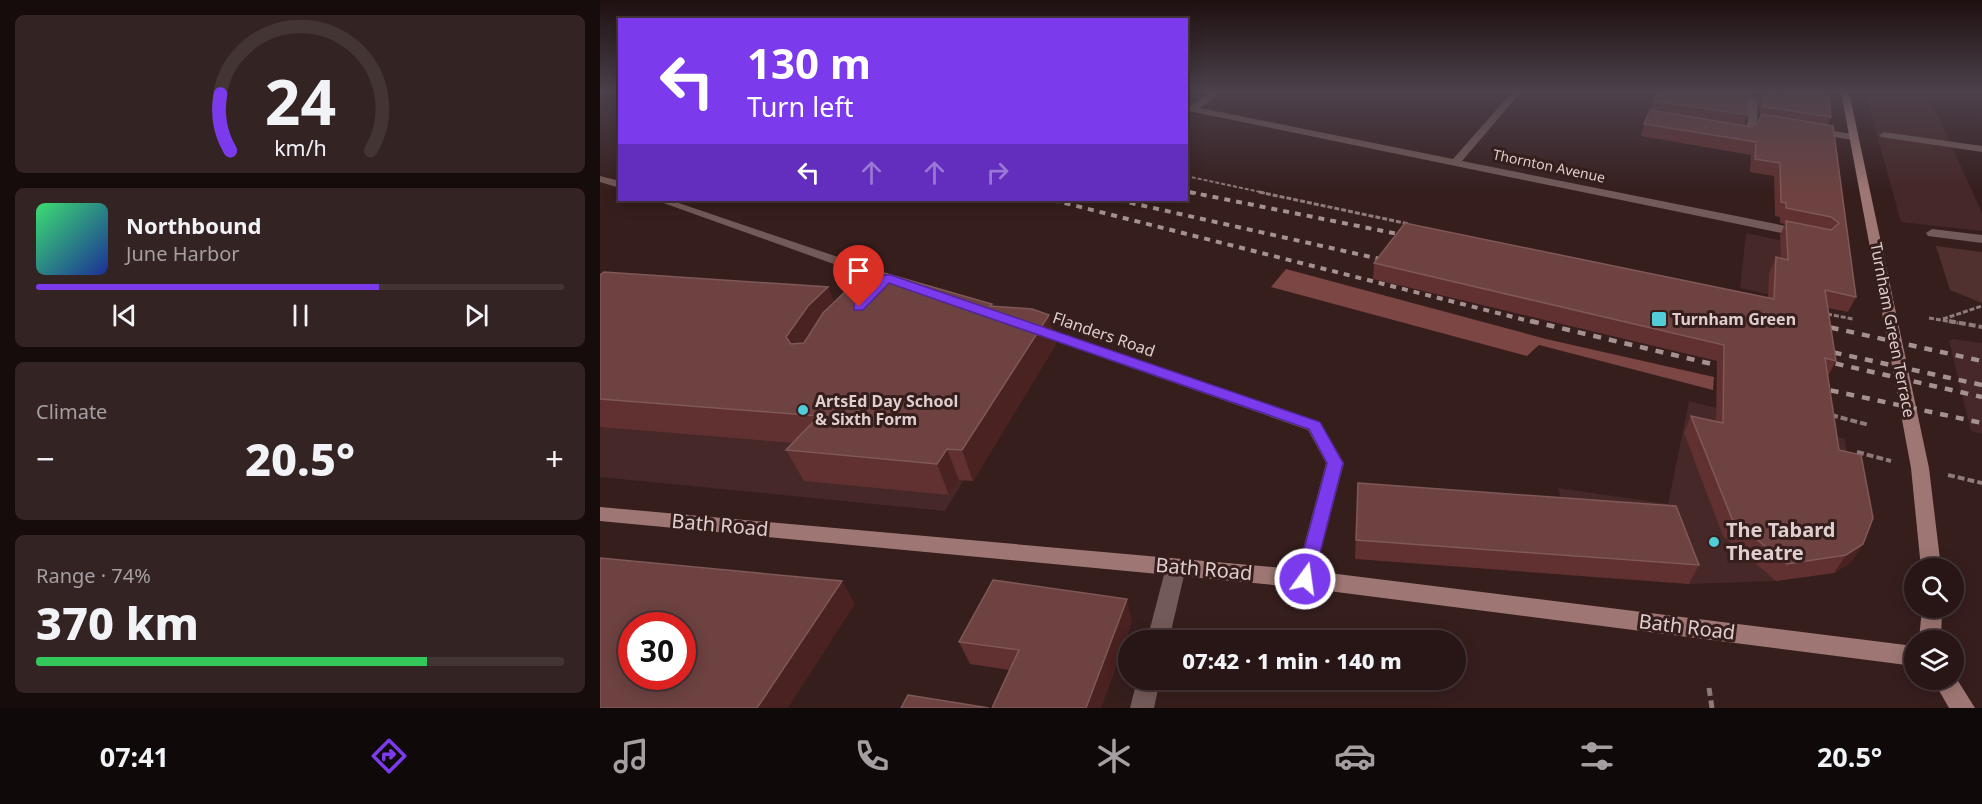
<!DOCTYPE html>
<meta charset="utf-8">
<style>
:root{--surface:#281616;--page:#342323;--text:#f1f3f6;--muted:#a59fa1;--line:#443535;--accent:#7c3aed}
body{margin:0;font-family:"Noto Sans",sans-serif;background:var(--page);color:var(--text);height:100vh;display:flex;flex-direction:column;font-size:22px;white-space:nowrap}
*{box-sizing:border-box;margin:0}
p{font-size:20px;color:var(--muted)}
.icon{flex:none;width:33px;height:33px;fill:none;stroke:currentColor;stroke-width:2;stroke-linecap:round;stroke-linejoin:round}
.map{position:relative;flex:1;overflow:hidden}
.details{display:flex;flex-direction:column;gap:15px;padding:15px;background:#160c0c;width:600px}
.details>*{flex:none}
.banner{position:absolute;left:18px;top:18px;width:570px;height:183px;border-radius:0px;box-shadow:0 3px 15px #0003,0 0 0 2px var(--line);background:#7c3aed;color:#fff;overflow:hidden}
.controls{position:absolute;left:1304px;top:558px;display:grid;gap:12px}
.controls a{display:grid;place-items:center;width:60px;height:60px;border-radius:50%;background:var(--surface);box-shadow:0 3px 15px #0003,0 0 0 2px var(--line);font-size:30px}
.speed{position:absolute;left:18px;top:612px;display:flex;gap:12px;font-size:30px;font-weight:700;text-align:center}
.speed>*{display:grid;place-content:center;width:78px;height:78px;border-radius:50%;background:var(--surface);box-shadow:0 3px 15px #0003,0 0 0 2px var(--line);line-height:1}
.speed .limit{border:9px solid #d22;background:#fff;color:#111}
.pin{position:absolute;display:grid;place-items:center;width:51px;height:51px;color:#fff;margin:-62px -26px;border-radius:50% 50% 50% 0;rotate:-45deg;box-shadow:0 0 6px #0007}
.pin .icon{rotate:45deg}
.me{position:absolute;width:66px;margin:-33px;rotate:14deg;stroke-linejoin:round;filter:drop-shadow(0 0 4px #0008)}
.turn{display:flex;align-items:center;gap:21px;height:126px;padding:0 30px;font-size:27px}
.turn .icon{width:78px;height:78px;stroke-width:2.5}
.turn b{display:block;font-size:42px;line-height:51px}
.lanes{display:flex;align-items:center;height:57px;padding:0 30px;background:#0003;justify-content:center;gap:30px;direction:ltr}
.lanes .off{opacity:.35}
.big{font-size:45px;font-weight:800;line-height:1.1}
.details .tile{flex:1;display:flex;flex-direction:column;justify-content:center;gap:9px;min-width:0;padding:0 21px;border-radius:9px;background:var(--page)}
.details .dial{align-items:center;gap:0}
.dial svg{height:156px;overflow:visible;fill:none;stroke:var(--line);stroke-width:7;stroke-linecap:round;text-anchor:middle}
.dial text{fill:var(--text);stroke:none}
.song{display:flex;align-items:center;gap:18px}
.cover{width:72px;height:72px;border-radius:9px;background:linear-gradient(135deg,hsl(140 70% 55%),hsl(230 70% 35%))}
.played{height:6px;border-radius:3px;background:linear-gradient(90deg,var(--accent) 65%,var(--line) 65%)}
.keys{display:flex;justify-content:space-around;direction:ltr}
.heat{display:flex;justify-content:space-between;align-items:center;font-size:33px;direction:ltr}
.charge{height:9px;border-radius:4px;background:linear-gradient(90deg,#34c759 74%,var(--line) 0)}
.trip{position:absolute;left:518px;top:630px;width:348px;height:60px;border-radius:30px;background:var(--surface);box-shadow:0 3px 15px #0003,0 0 0 2px var(--line);font-weight:800;line-height:60px;text-align:center}
.tabs{display:flex;height:96px;justify-content:space-around;align-items:center;background:#100909;color:var(--muted)}
.tabs .icon{width:42px;height:42px}
.tabs .current{color:var(--accent)}
.tabs b{font-size:27px;color:var(--text)}
main{display:flex;flex:1;min-height:0}
.map>svg:first-child{display:block}
.built{fill:#452827}
.green{fill:#51312f}
.forest{fill:#7b4643}
.lines{fill:none;stroke-linecap:round;stroke-linejoin:round}
.path-far3{stroke:#8e7a79;stroke-width:2;stroke-dasharray:4 2;stroke-linecap:butt}
.path-far2{stroke:#8e7a79;stroke-width:3;stroke-dasharray:5 2;stroke-linecap:butt}
.path-far1{stroke:#8e7a79;stroke-width:4;stroke-dasharray:7 3;stroke-linecap:butt}
.path{stroke:#8e7a79;stroke-width:5;stroke-dasharray:8 4.5;stroke-linecap:butt}
.service{fill:#735a58;fill-rule:evenodd}
.minor{fill:#735a58;fill-rule:evenodd}
.secondary{fill:#9e7774;fill-rule:evenodd}
.rail-far2{stroke:#a49190;stroke-width:3;stroke-dasharray:4.5 4.5;stroke-linecap:butt}
.rail-far1{stroke:#a49190;stroke-width:4;stroke-dasharray:6 6;stroke-linecap:butt}
.rail{stroke:#a49190;stroke-width:4.5;stroke-dasharray:8 8;stroke-linecap:butt}
.wall{fill:#603130}
.shaded-wall{fill:#492221}
.building{fill:#6d4241;stroke:#7f5857;stroke-width:1.5;fill-rule:evenodd}
.route{fill:#7c3aed;stroke:#51269a;stroke-width:1.5}
.poi-dot{fill:#52ccd6;stroke:#361e1d;stroke-width:2}
.labels{text-anchor:middle;stroke-width:6;stroke-linejoin:round;paint-order:stroke}
.far-street-label{font-size:14px;fill:#dececd;stroke:#361e1d}
.poi-label{font-size:16px;font-weight:bold;fill:#dececd;stroke:#361e1d;text-anchor:start}
.street-label{font-size:16px;fill:#dececd;stroke:#361e1d}
.near-street-label{font-size:20px;fill:#dececd;stroke:#361e1d}
.near-poi-label{font-size:20px;font-weight:bold;fill:#dececd;stroke:#361e1d;text-anchor:start}
</style>
<main>
<section class="details">
<div class="tile dial"><svg viewBox="0 0 100 80">
<path d="M14 69A42 42 0 1 1 86 69"/>
<path d="M14 69A42 42 0 0 1 9 40" stroke="#7c3aed"/>
<text x="50" y="56" font-size="32" font-weight="700">24</text>
<text x="50" y="72" font-size="11">km/h</text>
</svg></div>
<div class="tile">
<div class="song"><i class="cover"></i><div><b>Northbound</b><p>June Harbor</p></div></div>
<div class="played"></div>
<div class="keys"><svg class="icon" aria-label="previous" viewBox="0 0 24 24"><path d="M18 5L8 12l10 7zM5 5v14"/></svg><svg class="icon" aria-label="pause" viewBox="0 0 24 24"><path d="M8 5v14M16 5v14"/></svg><svg class="icon" aria-label="next" viewBox="0 0 24 24"><path d="M6 5l10 7-10 7zM19 5v14"/></svg></div>
</div>
<div class="tile"><p>Climate</p>
<div class="heat"><a>−</a><b class="big">20.5°</b><a>+</a></div>
</div>
<div class="tile"><p>Range · 74%</p><b class="big">370 km</b><div class="charge"></div></div>
</section>
<div class="map">
<svg width="1382" height="708" viewBox="0 0 1382 708">
<rect width="100%" height="100%" fill="#361e1d"/>
<g class="built">
<path d="M1265,92h62l55,121v18l-81,-9z"/>
<path d="M1146,233l95,20 7,59 -108,-24z"/>
<path d="M0,302l446,42 -101,167 -345,-34z"/>
<path d="M1353,339l29,4v91l-11,-3 -22,-90z"/>
<path d="M1089,401l156,38 13,103 -7,20 -17,11 -58,8 -87,3 -109,-8 -22,-88 110,16z"/>
</g>
<path class="green" d="M1336,246l46,6v51l-32,-13z"/>
<path class="forest" d="M686,269l260,70 168,38 -1,13 -174,-45 -12,11 -256,-69z"/>
<g class="lines">
<path class="path-far3" d="M586,176l79,17"/>
<g class="path-far2">
<path d="M659,192l150,32"/>
<path d="M1227,314l26,5"/>
<path d="M1329,318l29,5"/>
<path d="M1343,319l39,-13"/>
</g>
<g class="path-far1">
<path d="M1349,321l33,6"/>
<path d="M1231,415l38,10"/>
<path d="M1257,452l34,9"/>
<path d="M1348,475l34,8"/>
</g>
<path class="path" d="M1109,688l3,20"/>
<g class="service">
<path d="M1153,98l4,3c1,13 2,29 -10,36l-13,-3v-4l10,1 4,-10 1,-20z"/>
<path d="M1214,128l39,6 5,3 -5,3 -42,-7 -2,-2z"/>
</g>
<g class="minor">
<path d="M611,92h10l-21,16 253,51 59,-67h9l-59,69 339,68 6,4 -6,4 -612,-126v-4z"/>
<path d="M1284,132l98,14v6l-101,-15 -2,-2z"/>
<path d="M0,176l20,5v7l-20,-6z"/>
<path d="M55,200h15l224,76 2,3 -7,4 -5,-1z"/>
<path d="M1332,229l50,6v8l-54,-7 -2,-3z"/>
<path d="M437,326l283,96 24,41 -32,122 -7,3 -7,-3 -3,-6 31,-116 -18,-33 -276,-97 -2,-3 2,-3z"/>
<path d="M576,559l7,2 3,6 -17,73h-22l19,-73 3,-6z"/>
<path d="M537,680h23l-6,28h-24z"/>
</g>
<g class="secondary">
<path d="M1241,92h8l80,376 12,100h-20l-10,-100z"/>
<path d="M0,507l705,63 609,76v20l-609,-78 -705,-67z"/>
<path d="M1322,608h20l-1,32h-22z"/>
<path d="M1353,673l22,35h-26l-16,-28h20z"/>
</g>
<path class="rail-far2" d="M586,191l10,2"/>
<g class="rail-far1">
<path d="M589,192l224,45"/>
<path d="M453,200l484,123"/>
<path d="M518,200l275,62"/>
</g>
<g class="rail">
<path d="M931,321l202,48"/>
<path d="M1215,324l167,37"/>
<path d="M1218,349l164,36"/>
<path d="M1220,360l162,37"/>
<path d="M1215,387l167,36"/>
</g>
</g>
<g class="wall">
<path d="M1154,92h74l3,25 -3,8 28,172 -8,15 -20,-4 8,53 -8,15 11,74 24,94 -12,18 -17,11 -58,8 -53,-45 -39,-103 7,-17 25,5 1,-60 -344,-82 1,-16 394,35 1,-25 7,-16 5,2 -1,-24 5,-11 -5,-1v-6l-5,-1 -1,-40 -24,-4 1,-17 -110,-19 3,-12 7,-14 3,-9 94,14 -4,10 7,2 6,-3 3,-7 -1,-16 -6,-5z"/>
<path d="M0,275l235,27 157,2v2l57,9 7,29 -83,137 -14,-1 -10,15 -145,-14 -18,-31 7,-7 -193,-16z"/>
<path d="M758,483l341,82 -10,19 -334,-25z"/>
<path d="M532,621l-31,87h-109l18,-38 -40,-6 -11,-22z"/>
</g>
<g class="shaded-wall">
<path d="M228,287l12,28 -39,52 -15,-30 22,-31z"/>
<path d="M449,315l7,29 -83,137 -11,-31z"/>
<path d="M347,449l12,31 -10,15 -12,-31z"/>
<path d="M1263,544l-12,18 -17,11 12,-18z"/>
<path d="M242,581l13,23 -67,104h-31z"/>
<path d="M527,599l5,22 -31,87h-15z"/>
</g>
<g class="building">
<path d="M1058,92l15,1 1,-1h77l-3,23 -94,-14z"/>
<path d="M1163,92h65l3,25 -67,-10z"/>
<path d="M1050,110l101,17 6,-3 5,-10 71,12 23,171 -31,-7 11,71 -11,-3 14,92 22,5 12,63 -10,26 -17,11 -59,9 -55,-45 -41,-103 32,7 1,-78 -350,-82 31,-40 369,76 2,-42 12,3 -2,-39 45,9 8,-7 -8,-6 -45,-9v-5l-5,-1 -1,-39 -25,-4 1,-17 -112,-18z"/>
<path d="M277,271l115,33 -2,2 42,3 17,6 -87,135 -15,-1 -10,15 -151,-14 33,-34 -219,-17v-124l4,-3 224,15 -20,19 -22,31 5,7 13,-1 19,-30 26,-25h4l15,-14z"/>
<path d="M758,483l318,23 23,59 -343,-25z"/>
<path d="M0,558l242,23 -85,127h-157zM32,626h50v50h-50z"/>
<path d="M393,580l134,19 -41,109h-94l27,-58 -60,-8z"/>
<path d="M308,695l81,13h-88z"/>
</g>
<linearGradient id="sky" x2="0" y2="1"><stop stop-color="#1e1010"/><stop offset="0.48" stop-color="#4c414c"/><stop offset="1" stop-color="#4c414c" stop-opacity="0"/></linearGradient>
<rect width="1382" height="191" fill="url(#sky)"/>
<path class="route" d="M283,275h8l429,147 23,41 -31,121 -7,3 -6,-3 -3,-5 31,-116 -18,-34 -420,-146 -26,27h-9v-6z"/>
<g class="poi-dot">
<rect x="1051" y="311" width="16" height="16" rx="3"/>
<circle cx="203" cy="410" r="6"/>
<circle cx="1114" cy="542" r="6"/>
</g>
<g class="labels">
<g class="far-street-label">
<text transform="translate(949 166) rotate(12)" y="5">Thornton Avenue</text>
</g>
<g class="poi-label">
<text x="1072" y="325">Turnham Green</text>
<text x="215" y="407">ArtsEd Day School<tspan x="215" dy="18">&amp; Sixth Form</tspan></text>
</g>
<g class="street-label">
<text transform="translate(1293 330) rotate(79)" y="6">Turnham Green Terrace</text>
<text transform="translate(504 334) rotate(19)" y="6">Flanders Road</text>
</g>
<g class="near-street-label">
<text transform="translate(120 525) rotate(5)" y="7">Bath Road</text>
<text transform="translate(604 569) rotate(5)" y="7">Bath Road</text>
<text transform="translate(1087 627) rotate(7)" y="7">Bath Road</text>
</g>
<g class="near-poi-label">
<text x="1126" y="537">The Tabard<tspan x="1126" dy="23">Theatre</tspan></text>
</g>
</g>
</svg>
<div class="controls">
<a><svg class="icon" aria-label="search" viewBox="0 0 24 24"><circle cx="10" cy="10" r="6"/><path d="M15 15l6 6"/></svg></a>
<a><svg class="icon" aria-label="layers" viewBox="0 0 24 24"><path d="M12 4l9 5-9 5-9-5zM3 14l9 5 9-5"/></svg></a>
</div>
<div class="speed"><div class="limit">30</div></div>
<div class="pin" style="left:259px;top:307px;background:#d93025"><svg class="icon" aria-label="arrive" viewBox="0 0 24 24"><path d="M6 21V4h12l-3 4 3 4H6"/></svg></div>
<svg class="me" style="left:705px;top:579px" viewBox="-20 -20 40 40"><circle r="17" fill="#7c3aed" stroke="#fff" stroke-width="3"/><path d="M0-11L8 9 0 5-8 9z" fill="#fff"/></svg>
<div class="trip">07:42 · 1 min · 140 m</div>
<div class="banner">
<div class="turn"><svg class="icon" aria-label="left" viewBox="0 0 24 24"><path d="M17 20v-9H6M10 6l-5 5 5 5"/></svg><div><b>130 m</b>Turn left</div></div>
<div class="lanes"><svg class="icon" aria-label="left" viewBox="0 0 24 24"><path d="M17 20v-9H6M10 6l-5 5 5 5"/></svg><svg class="icon off" aria-label="ahead" viewBox="0 0 24 24"><path d="M12 20V5M6 11l6-6 6 6"/></svg><svg class="icon off" aria-label="ahead" viewBox="0 0 24 24"><path d="M12 20V5M6 11l6-6 6 6"/></svg><svg class="icon off" aria-label="right" viewBox="0 0 24 24"><path d="M7 20v-9h11M14 6l5 5-5 5"/></svg></div>
</div>
</div>
</main>
<nav class="tabs">
<b>07:41</b>
<svg class="icon current" aria-label="directions" viewBox="0 0 24 24"><path d="M12 3l9 9-9 9-9-9zM9 14v-3h6M13 9l2 2-2 2"/></svg>
<svg class="icon" aria-label="music" viewBox="0 0 24 24"><path d="M9 18V5l10-2v13"/><circle cx="6" cy="18" r="3"/><circle cx="16" cy="16" r="3"/></svg>
<svg class="icon" aria-label="phone" viewBox="0 0 24 24"><path d="M5 4h4l2 5-3 2q2 4 5 5l2-3 5 2v4C11 20 4 13 5 4z"/></svg>
<svg class="icon" aria-label="climate" viewBox="0 0 24 24"><path d="M12 3v18M4 7l16 10M4 17L20 7"/></svg>
<svg class="icon" aria-label="car" viewBox="0 0 24 24"><path d="M5 17H2v-5l4-1 3-4h7l3 4 3 1v5h-3M9 17h6M6 11h13"/><circle cx="7" cy="17" r="2"/><circle cx="17" cy="17" r="2"/></svg>
<svg class="icon" aria-label="filters" viewBox="0 0 24 24"><path d="M4 7h16M4 17h16"/><circle cx="9" cy="7" r="2"/><circle cx="15" cy="17" r="2"/></svg>
<b>20.5°</b>
</nav>
